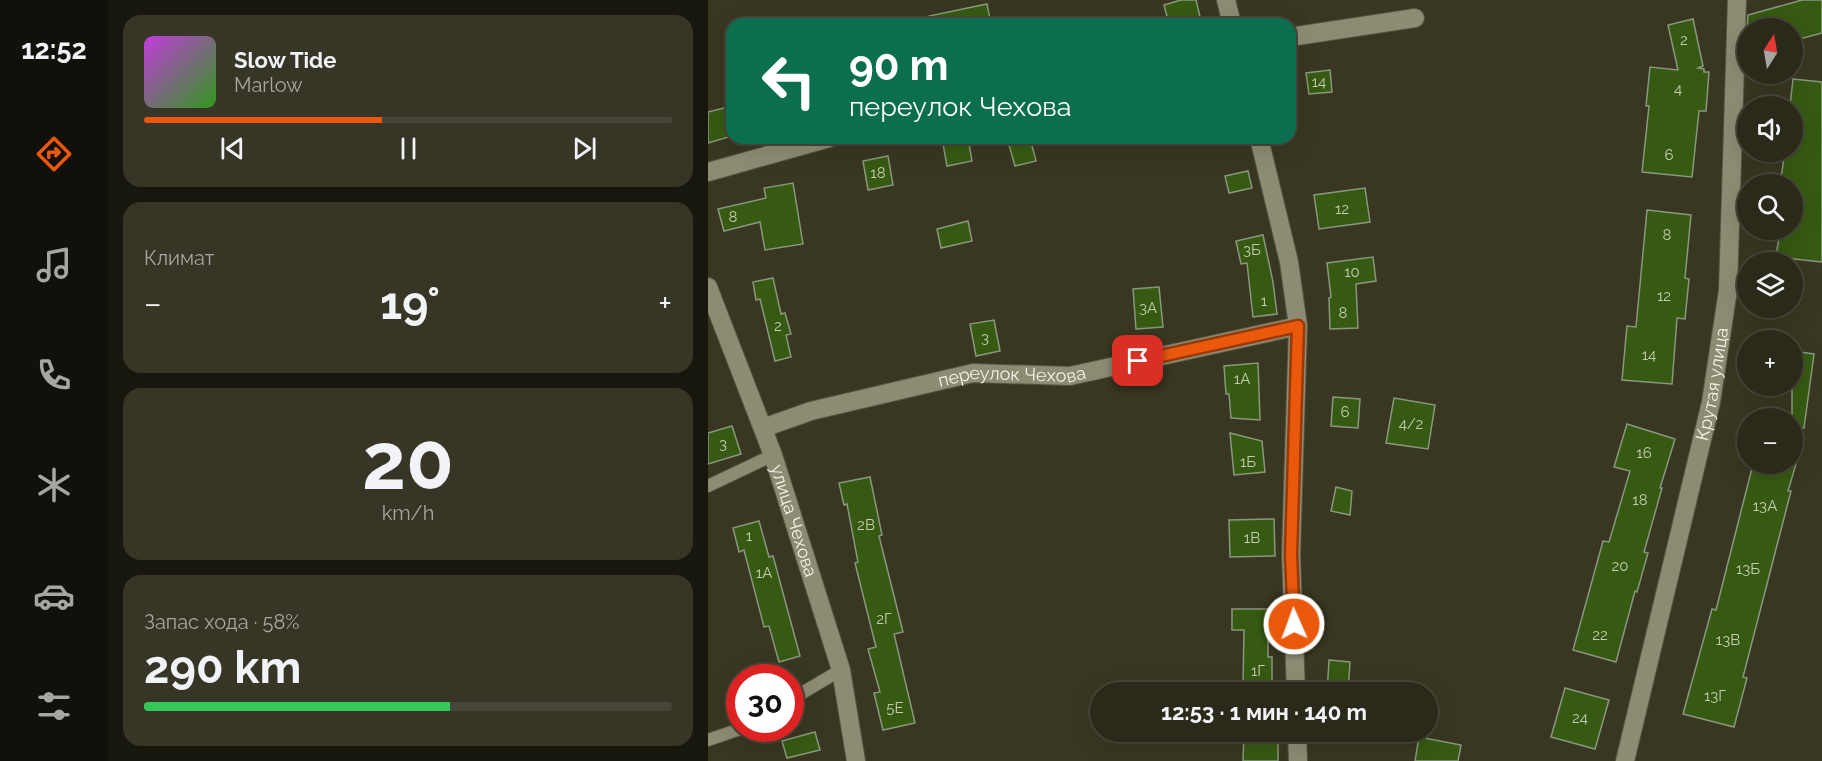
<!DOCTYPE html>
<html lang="ru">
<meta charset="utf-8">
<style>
:root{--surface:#2b2919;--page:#373526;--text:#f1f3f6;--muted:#a6a6a2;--line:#474538;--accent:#ea580c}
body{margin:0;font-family:Raleway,sans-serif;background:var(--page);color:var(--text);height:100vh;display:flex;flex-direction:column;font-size:22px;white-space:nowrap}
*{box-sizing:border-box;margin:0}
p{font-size:20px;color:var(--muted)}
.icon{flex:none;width:33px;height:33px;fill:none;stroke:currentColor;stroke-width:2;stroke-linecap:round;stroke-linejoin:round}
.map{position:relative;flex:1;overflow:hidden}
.panel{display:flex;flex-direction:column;gap:15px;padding:15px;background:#18170e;width:600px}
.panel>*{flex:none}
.guide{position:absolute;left:18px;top:18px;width:570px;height:126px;border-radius:18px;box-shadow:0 6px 24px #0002,0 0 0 2px var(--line);background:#0b6e4f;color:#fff;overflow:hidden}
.needle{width:39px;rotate:11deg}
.buttons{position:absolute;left:1029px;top:18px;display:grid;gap:12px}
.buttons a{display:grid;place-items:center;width:66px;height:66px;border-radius:50%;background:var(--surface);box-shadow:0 6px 24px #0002,0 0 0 2px var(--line);font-size:30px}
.speed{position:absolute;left:18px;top:664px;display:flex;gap:12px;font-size:30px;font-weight:700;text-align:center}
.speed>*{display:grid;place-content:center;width:78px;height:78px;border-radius:50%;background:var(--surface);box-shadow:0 6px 24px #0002,0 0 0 2px var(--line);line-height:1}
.speed .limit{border:9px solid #d22;background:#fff;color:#111}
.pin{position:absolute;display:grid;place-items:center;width:51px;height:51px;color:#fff;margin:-26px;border-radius:12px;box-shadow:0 3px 9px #0006}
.me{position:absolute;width:66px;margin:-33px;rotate:358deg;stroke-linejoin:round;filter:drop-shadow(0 0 4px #0008)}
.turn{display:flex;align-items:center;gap:21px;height:126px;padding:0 24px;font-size:27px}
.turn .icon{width:78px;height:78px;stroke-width:2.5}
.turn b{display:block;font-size:42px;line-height:51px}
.big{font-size:45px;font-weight:700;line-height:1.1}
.panel .widget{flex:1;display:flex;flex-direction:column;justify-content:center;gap:9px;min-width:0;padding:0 21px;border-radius:18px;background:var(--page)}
.panel .dial{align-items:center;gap:0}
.dial b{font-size:78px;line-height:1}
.song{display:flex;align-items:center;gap:18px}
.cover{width:72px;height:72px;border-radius:9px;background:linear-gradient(135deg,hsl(290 70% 55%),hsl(110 70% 35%))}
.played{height:6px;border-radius:3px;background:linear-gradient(90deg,var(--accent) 45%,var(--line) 45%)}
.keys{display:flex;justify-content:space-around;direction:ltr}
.heat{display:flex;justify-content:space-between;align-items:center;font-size:33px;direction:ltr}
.charge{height:9px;border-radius:4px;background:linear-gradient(90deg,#34c759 58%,var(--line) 0)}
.trip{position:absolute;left:382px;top:682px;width:348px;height:60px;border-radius:30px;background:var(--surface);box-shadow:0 6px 24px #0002,0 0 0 2px var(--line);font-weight:700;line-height:60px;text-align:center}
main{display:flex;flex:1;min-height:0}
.dock{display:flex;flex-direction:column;width:108px;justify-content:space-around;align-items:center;background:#11100a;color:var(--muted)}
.dock .icon{width:42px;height:42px}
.dock .current{color:var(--accent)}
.dock b{font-size:27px;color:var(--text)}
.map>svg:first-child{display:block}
.building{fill:#365a12;stroke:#899780;stroke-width:1.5}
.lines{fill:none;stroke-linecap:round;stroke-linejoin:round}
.lane-casing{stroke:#575642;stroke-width:14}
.street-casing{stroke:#575642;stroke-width:20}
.lane{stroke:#8d8c73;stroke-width:12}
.street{stroke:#8d8c73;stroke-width:18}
.route-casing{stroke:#983908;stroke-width:15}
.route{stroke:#ea580c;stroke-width:10}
.labels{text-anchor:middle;stroke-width:6;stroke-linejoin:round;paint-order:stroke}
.number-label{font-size:15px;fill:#c4ccb0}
.street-label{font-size:18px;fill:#f3f2e5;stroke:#393721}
</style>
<main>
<nav class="dock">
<b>12:52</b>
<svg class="icon current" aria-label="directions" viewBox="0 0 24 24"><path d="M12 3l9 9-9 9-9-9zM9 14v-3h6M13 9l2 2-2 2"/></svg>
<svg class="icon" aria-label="music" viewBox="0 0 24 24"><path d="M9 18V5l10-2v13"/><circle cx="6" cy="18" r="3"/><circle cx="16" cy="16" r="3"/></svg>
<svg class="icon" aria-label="phone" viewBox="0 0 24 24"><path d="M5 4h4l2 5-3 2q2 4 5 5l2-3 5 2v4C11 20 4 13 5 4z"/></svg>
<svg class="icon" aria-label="climate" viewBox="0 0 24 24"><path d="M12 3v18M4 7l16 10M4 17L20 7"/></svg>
<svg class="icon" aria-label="car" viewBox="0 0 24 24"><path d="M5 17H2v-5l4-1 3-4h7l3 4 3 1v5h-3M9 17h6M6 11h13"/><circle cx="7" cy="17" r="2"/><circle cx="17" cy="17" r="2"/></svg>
<svg class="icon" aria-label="filters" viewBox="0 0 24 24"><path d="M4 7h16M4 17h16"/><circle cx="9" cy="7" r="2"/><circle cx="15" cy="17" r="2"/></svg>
</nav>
<section class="panel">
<div class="widget">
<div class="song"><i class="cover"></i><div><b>Slow Tide</b><p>Marlow</p></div></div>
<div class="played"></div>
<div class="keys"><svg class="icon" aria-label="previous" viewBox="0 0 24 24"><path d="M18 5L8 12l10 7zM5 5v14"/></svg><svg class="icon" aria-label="pause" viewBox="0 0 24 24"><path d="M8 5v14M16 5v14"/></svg><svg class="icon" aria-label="next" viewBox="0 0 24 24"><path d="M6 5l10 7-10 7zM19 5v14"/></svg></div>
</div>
<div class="widget"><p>Климат</p>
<div class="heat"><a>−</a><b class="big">19°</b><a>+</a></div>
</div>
<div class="widget dial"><b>20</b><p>km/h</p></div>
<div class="widget"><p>Запас хода · 58%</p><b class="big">290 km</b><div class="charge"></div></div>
</section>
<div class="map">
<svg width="1114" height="761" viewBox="0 0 1114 761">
<rect width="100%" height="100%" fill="#393721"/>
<g class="building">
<path d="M473,0h15l5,21 -10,3h-22l-5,-19z"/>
<path d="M1094,0h20v33l-30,8v-13h-45l1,-13z"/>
<path d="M279,4l4,20h-61l-1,-8z"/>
<path d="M985,19l10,47 -5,2 6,1v3h5l-3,39h-7l-7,66 -50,-5 7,-66h-3l4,-39 28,3 -10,-45z"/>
<path d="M622,70l2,22 -23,2 -3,-21z"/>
<path d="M1085,79l29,3v180l-46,-5 4,-27h12v-46h-12l5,-32h7v-46h-2z"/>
<path d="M24,106v30l-24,7v-31z"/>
<path d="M234,138h26l4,23 -25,5z"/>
<path d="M299,138h23l6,23 -21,5z"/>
<path d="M180,156l5,29 -25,5 -5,-29z"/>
<path d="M540,171l4,17 -23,5 -4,-17z"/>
<path d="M85,183l10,61 -38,6 -5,-28 -36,9 -6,-22 48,-11 -2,-10z"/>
<path d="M657,188l5,34 -51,7 -5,-34z"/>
<path d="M939,210l44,5 -6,63 4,1 -4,40 -8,-1 -5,66 -50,-4 5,-54 9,1z"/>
<path d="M260,221l4,20 -31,7 -4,-19z"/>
<path d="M555,235l10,47 4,32 -24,3 -6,-54 -6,1 -5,-23z"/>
<path d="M665,257l3,24 -20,3 2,44 -28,1 -1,-31 2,-1 -4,-34z"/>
<path d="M65,278l8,36 4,-1 6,21 -5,1 5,22 -16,4 -15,-62 -4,1 -3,-18z"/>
<path d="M451,287l4,40 -27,2 -3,-40z"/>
<path d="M286,320l6,31 -24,5 -6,-32z"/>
<path d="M1084,351l22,3 -10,74h-12z"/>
<path d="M550,363l2,57 -29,-2 -2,-24h-3l-2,-28z"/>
<path d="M625,397l27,2 -2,29 -27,-2z"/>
<path d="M686,398l41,7 -7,44 -42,-6z"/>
<path d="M919,424l48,15 -15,49h2l-18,64 4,1 -11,39 -2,-1 -19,71 -43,-12 30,-109 6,1 21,-71 -16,-4z"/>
<path d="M24,426l9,28 -33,10v-31z"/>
<path d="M522,433l32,8 3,31 -31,3z"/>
<path d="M1045,464h43l-8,27h3l-48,186 4,1 -13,49 -51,-13 29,-105 4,1z"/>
<path d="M162,477l12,58 -3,1 24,96 -9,2 21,89 -32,7 -9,-37 6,-1 -12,-43 8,-2 -21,-84 3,-1 -11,-58 -3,1 -5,-22z"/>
<path d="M628,487l16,4 -2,24 -19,-4z"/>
<path d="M566,519l1,37 -45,1 -1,-37z"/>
<path d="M51,521l10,36 4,-1 27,100 -21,6 -10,-36 -5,1 -20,-77 -5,2 -6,-24z"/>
<path d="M524,609h36v48h4v29h-29l1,-56h-12z"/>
<path d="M621,660l21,2 -2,31h-21z"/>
<path d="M857,688l44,12 -14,49 -44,-12z"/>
<path d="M107,732l5,18 -33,8 -5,-17z"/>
<path d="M536,732l34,1v28h-35z"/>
<path d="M711,737l42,8 -3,16h-43z"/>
</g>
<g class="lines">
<defs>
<g id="lane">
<path d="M0,486l65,-31"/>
<path d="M82,700l51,-30"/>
<path d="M0,740l32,-11"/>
</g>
<g id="street">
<path d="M518,0l6,24"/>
<path d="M582,37l125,-19"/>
<path d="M551,138l30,124 9,64 -7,228 5,139"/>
<path d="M0,172l121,-34"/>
<path id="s1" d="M0,287l65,168 68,215 15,91"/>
<path id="s2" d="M55,428l48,-17 162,-38 97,3 228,-50"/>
<path d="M589,732l1,29"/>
<path id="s3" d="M917,761l86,-359 17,-112 9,-290"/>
</g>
</defs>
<use href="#lane" class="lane-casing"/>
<use href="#street" class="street-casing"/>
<use href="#lane" class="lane"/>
<use href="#street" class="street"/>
</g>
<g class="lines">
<defs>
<path id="route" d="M430,361l160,-35 -7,228 3,70"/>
</defs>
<use href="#route" class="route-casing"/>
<use href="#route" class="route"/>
</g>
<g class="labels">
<g class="number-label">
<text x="976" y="45">2</text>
<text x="611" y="87">14</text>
<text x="970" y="94">4</text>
<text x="961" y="160">6</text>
<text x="170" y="178">18</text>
<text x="634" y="214">12</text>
<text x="25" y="222">8</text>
<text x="959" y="240">8</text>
<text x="544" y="255">3Б</text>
<text x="644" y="277">10</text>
<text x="956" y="301">12</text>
<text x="556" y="306">1</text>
<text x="440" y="313">3А</text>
<text x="635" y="318">8</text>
<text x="70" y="331">2</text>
<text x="277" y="343">3</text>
<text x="941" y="360">14</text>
<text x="534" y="384">1А</text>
<text x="637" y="417">6</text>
<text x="703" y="429">4/2</text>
<text x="15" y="449">3</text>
<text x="936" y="458">16</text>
<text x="540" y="467">1Б</text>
<text x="932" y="505">18</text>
<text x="1057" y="511">13А</text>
<text x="158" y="530">2В</text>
<text x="41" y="541">1</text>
<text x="544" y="543">1В</text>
<text x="912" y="571">20</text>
<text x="1040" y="574">13Б</text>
<text x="56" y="578">1А</text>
<text x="176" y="624">2Г</text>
<text x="892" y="640">22</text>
<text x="1020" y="645">13В</text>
<text x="550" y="676">1Г</text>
<text x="1007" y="701">13Г</text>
<text x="187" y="713">5Е</text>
<text x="872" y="723">24</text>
</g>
<g class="street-label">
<text dy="6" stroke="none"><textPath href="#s2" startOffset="256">переулок Чехова</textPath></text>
<text dy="6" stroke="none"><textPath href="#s3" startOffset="387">Крутая улица</textPath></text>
<text dy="6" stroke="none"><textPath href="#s1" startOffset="249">улица Чехова</textPath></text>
</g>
</g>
</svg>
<div class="buttons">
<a><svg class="needle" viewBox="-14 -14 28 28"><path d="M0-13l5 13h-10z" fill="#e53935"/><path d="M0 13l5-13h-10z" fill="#a6a6a2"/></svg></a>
<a><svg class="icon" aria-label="sound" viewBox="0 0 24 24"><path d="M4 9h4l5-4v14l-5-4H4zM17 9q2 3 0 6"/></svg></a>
<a><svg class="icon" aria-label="search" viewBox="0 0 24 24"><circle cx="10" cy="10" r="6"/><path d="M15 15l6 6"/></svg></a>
<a><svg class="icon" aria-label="layers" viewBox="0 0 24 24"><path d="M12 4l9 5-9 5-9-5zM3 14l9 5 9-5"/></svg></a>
<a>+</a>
<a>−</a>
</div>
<div class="speed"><div class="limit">30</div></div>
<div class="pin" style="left:430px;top:361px;background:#d93025"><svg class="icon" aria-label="arrive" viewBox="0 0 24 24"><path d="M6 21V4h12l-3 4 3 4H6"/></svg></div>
<svg class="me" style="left:586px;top:624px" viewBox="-20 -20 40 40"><circle r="17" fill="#ea580c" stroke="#fff" stroke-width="3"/><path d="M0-11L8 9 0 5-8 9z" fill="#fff"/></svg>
<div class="trip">12:53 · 1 мин · 140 m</div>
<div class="guide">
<div class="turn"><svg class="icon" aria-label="left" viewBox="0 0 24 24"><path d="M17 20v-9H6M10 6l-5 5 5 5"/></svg><div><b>90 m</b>переулок Чехова</div></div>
</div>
</div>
</main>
